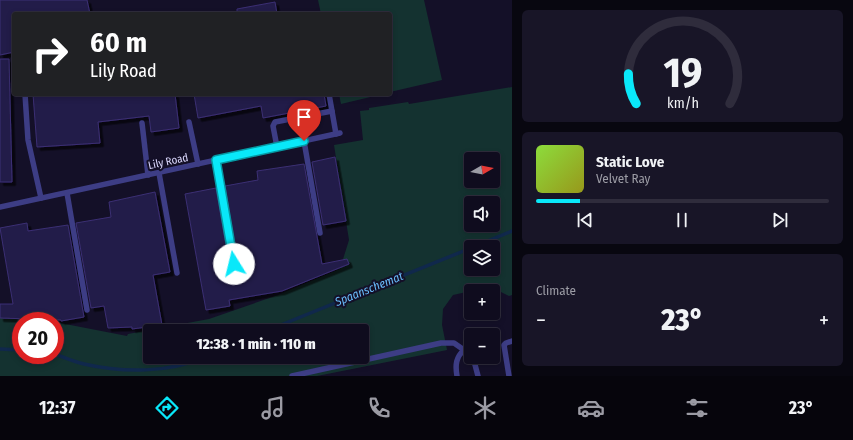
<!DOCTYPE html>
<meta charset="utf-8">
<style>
:root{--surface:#0f0c1e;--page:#181527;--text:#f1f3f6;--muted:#9b9ba4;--line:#2f2c3c;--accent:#09e8f9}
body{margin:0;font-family:"Fira Sans Condensed",sans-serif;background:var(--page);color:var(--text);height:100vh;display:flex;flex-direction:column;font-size:15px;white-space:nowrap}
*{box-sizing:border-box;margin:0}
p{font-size:13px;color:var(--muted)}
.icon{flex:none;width:22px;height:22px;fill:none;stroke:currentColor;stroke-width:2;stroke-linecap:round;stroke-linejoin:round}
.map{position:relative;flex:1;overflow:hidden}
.sheet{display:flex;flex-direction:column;gap:10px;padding:10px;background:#080710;width:341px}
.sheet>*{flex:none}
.banner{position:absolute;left:12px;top:12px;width:380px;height:84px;border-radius:4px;box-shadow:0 2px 6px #0003,0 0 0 1px var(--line);background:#202124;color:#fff;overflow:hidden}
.needle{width:26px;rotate:81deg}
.buttons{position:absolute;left:464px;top:152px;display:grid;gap:8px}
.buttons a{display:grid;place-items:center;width:36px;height:36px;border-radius:4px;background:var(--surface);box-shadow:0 2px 6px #0003,0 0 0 1px var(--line);font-size:20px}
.speed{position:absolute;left:12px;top:312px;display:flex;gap:8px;font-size:20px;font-weight:700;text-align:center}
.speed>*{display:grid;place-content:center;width:52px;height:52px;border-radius:50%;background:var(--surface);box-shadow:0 2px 6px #0003,0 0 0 1px var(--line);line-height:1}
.speed .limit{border:6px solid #d22;background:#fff;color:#111}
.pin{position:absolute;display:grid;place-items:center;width:34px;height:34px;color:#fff;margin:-41px -17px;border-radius:50% 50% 50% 0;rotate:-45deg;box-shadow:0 0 4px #0007}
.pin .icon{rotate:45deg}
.me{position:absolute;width:44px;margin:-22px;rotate:351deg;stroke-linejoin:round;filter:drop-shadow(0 0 3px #0008)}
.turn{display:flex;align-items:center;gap:14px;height:84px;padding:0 12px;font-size:18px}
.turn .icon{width:52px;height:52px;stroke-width:2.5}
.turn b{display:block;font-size:28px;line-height:34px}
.big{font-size:30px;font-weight:800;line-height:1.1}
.sheet .tile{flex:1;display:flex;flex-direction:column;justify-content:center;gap:6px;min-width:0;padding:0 14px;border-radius:6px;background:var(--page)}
.sheet .dial{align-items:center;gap:0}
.dial svg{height:104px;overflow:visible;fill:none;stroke:var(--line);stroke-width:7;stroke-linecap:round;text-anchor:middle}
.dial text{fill:var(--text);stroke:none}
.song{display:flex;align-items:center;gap:12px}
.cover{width:48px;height:48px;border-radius:6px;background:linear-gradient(135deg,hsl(90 70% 55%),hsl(60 70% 35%))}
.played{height:4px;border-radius:2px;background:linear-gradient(90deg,var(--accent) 15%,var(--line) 15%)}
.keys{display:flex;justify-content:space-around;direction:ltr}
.heat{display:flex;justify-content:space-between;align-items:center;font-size:22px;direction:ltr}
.trip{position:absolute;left:143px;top:324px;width:226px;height:40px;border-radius:4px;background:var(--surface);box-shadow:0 2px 6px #0003,0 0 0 1px var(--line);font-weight:800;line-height:40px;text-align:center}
.menu{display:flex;height:64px;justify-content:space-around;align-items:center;background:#06050c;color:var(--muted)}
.menu .icon{width:28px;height:28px}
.menu .selected{color:var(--accent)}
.menu b{font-size:18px;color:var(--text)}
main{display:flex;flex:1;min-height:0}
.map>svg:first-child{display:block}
.green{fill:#143230;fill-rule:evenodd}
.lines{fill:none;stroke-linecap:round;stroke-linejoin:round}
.stream{stroke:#10284c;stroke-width:3.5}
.building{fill:#241d48;stroke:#3b2f74;filter:url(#shadow)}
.lane{stroke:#3d3d85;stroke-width:5.5}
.route-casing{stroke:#0697a2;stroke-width:10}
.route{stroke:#09e8f9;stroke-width:7}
.labels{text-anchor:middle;stroke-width:4;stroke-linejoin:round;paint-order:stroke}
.street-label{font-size:11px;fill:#dbd8fe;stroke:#141028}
.water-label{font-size:12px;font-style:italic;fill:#69bcfb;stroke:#141028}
</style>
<main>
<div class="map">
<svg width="512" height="376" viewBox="0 0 512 376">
<defs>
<filter id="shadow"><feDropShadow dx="3.5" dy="3.5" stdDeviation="0" flood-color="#0009"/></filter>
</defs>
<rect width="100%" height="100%" fill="#141028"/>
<g class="green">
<path d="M318,0h106l18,80 -52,12v-78h-69z"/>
<path d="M512,87v208l-3,1 -14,-7 -24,2 -18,4 -10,14 -1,16 5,25 -130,26h-317v-58l50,3h-29v34h34v-33l72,14 1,-2 81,-15 69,-24 62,-26 9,-29 -15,-95 29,-5 -3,-29 9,-1v-2l39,-6 1,2zM471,159h22v22h-22zM471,203h22v22h-22zM471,247h22v22h-22zM150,331h212v26h-212z"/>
<path d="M339,94h44l-42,10z"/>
</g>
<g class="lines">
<g class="stream">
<path d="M473,247l39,-16"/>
<path d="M266,331l205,-83"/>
<path d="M0,349l21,1"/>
<path d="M55,354c10,4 19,8 29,10 39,9 85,9 122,-7"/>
</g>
</g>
<g class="building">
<path d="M0,0h87l3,14h-76v38l-14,3z"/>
<path d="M275,2l2,12h-40v-5z"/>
<path d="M0,59h9l3,123h-12z"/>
<path d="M33,94h142l4,34 -28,4 -2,-16 -51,6 2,21 -63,4z"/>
<path d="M194,94h130l2,12 -63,12 -2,-12 -63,12z"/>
<path d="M335,157l11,64 -23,4 -11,-63z"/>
<path d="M304,164l18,100 25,-5 2,5 -67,27 -53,9 1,6 -24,4 -21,-116 31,-6 16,92 2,3h3l3,-2v-3l-15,-92 33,-6 -1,-9z"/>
<path d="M155,192l15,80 -17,3 9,50 -30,4v-2l-24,1 -4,-22 -13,2 -15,-85 35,-6 -2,-15z"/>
<path d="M27,223l1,8 40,-6 16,92 -23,4v-1l-61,-2v-14h13l-13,-76z"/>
</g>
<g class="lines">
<g class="lane">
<path d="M25,94l3,46 13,58"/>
<path d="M329,94l7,40"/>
<path d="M189,122l9,42"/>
<path d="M142,123l6,52"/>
<path d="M304,141l16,92"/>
<path d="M277,147l-4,-21 2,-4 57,-11"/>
<path d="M216,160l20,119"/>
<path d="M159,173l18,100"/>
<path d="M67,193l20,117"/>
<path d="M0,207l340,-74"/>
<path d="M292,376l149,-33h13l10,7"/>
<path d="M457,376c-2,-11 -1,-19 7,-26l10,11 4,15"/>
<path d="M509,376l-5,-31 2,-2 6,-2"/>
</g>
</g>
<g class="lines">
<defs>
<path id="route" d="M234,264l-18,-104 88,-19"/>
</defs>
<use href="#route" class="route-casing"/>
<use href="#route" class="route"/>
</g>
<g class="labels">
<g class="street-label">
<text transform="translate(168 161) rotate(-12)" y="4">Lily Road</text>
</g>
<g class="water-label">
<text transform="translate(369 289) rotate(-22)" y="4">Spaanschemat</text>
</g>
</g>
</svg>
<div class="buttons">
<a><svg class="needle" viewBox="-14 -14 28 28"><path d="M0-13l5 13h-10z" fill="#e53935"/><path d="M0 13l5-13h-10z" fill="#9b9ba4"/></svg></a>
<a><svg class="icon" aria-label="sound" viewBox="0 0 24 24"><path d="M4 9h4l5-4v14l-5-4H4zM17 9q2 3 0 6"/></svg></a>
<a><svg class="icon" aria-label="layers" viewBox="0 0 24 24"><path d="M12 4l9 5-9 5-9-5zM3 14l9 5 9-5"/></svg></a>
<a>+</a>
<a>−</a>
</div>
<div class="speed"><div class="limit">20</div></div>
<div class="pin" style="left:304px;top:141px;background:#d93025"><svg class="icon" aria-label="arrive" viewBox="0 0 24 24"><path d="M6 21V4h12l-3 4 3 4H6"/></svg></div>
<svg class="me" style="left:234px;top:264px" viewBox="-20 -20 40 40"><circle r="19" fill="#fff"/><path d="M0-13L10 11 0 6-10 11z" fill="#09e8f9"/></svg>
<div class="trip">12:38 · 1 min · 110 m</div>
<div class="banner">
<div class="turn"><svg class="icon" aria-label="right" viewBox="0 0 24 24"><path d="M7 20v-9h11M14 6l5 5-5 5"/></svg><div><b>60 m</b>Lily Road</div></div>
</div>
</div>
<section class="sheet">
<div class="tile dial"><svg viewBox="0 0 100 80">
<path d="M14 69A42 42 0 1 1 86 69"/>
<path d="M14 69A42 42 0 0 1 8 46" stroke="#09e8f9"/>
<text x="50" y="56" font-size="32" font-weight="700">19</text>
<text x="50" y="72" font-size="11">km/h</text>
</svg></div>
<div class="tile">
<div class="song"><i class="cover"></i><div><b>Static Love</b><p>Velvet Ray</p></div></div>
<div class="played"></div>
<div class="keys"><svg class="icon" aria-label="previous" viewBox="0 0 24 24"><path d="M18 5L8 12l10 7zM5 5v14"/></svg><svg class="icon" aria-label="pause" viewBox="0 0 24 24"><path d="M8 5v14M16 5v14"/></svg><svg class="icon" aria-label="next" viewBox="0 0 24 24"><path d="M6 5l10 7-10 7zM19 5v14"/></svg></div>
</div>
<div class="tile"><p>Climate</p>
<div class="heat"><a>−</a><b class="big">23°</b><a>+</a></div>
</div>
</section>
</main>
<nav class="menu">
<b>12:37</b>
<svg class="icon selected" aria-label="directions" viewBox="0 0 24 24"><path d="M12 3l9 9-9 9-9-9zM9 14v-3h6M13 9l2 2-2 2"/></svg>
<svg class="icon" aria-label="music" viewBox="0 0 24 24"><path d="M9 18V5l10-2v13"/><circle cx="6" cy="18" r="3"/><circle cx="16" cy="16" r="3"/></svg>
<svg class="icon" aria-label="phone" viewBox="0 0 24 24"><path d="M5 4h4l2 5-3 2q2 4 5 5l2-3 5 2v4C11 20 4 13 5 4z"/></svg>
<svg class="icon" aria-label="climate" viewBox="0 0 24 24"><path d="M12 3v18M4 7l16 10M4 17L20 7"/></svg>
<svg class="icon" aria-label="car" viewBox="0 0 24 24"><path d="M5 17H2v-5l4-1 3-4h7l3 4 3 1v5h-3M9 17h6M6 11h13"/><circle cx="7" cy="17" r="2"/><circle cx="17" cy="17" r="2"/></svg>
<svg class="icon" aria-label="filters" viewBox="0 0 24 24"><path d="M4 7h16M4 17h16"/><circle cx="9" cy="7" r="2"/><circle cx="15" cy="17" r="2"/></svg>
<b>23°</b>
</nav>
